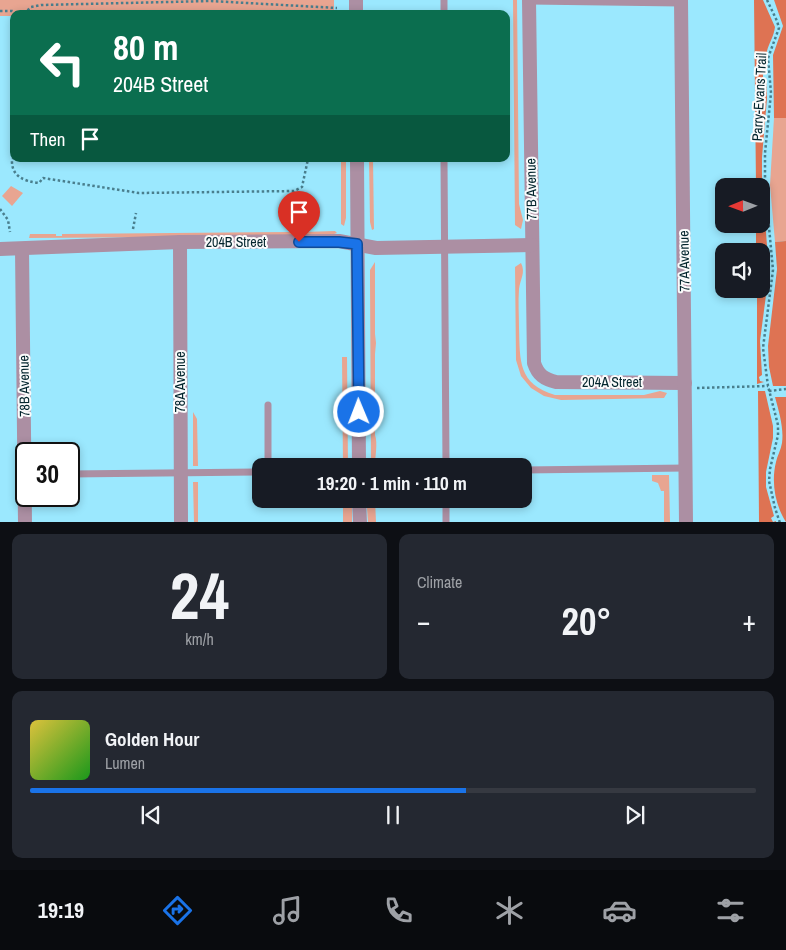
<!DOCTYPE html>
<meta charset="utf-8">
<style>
:root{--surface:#171b24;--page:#242831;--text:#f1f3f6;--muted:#9ea1a6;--line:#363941;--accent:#1a73e8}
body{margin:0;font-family:"Archivo Narrow",sans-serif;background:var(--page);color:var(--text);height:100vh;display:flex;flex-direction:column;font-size:19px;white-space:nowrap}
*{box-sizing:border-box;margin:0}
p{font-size:16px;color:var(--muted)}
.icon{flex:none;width:28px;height:28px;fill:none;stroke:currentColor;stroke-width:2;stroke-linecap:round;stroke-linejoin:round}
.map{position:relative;height:522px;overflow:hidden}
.side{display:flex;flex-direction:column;gap:12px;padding:12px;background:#0d0f14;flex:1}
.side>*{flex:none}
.guide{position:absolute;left:10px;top:10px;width:500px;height:152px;border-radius:10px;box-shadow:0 2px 8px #0003;background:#0b6e4f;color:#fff;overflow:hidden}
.needle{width:32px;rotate:269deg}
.fabs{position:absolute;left:715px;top:178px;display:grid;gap:10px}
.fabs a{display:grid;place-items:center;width:55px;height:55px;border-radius:10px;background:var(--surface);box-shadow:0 2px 8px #0003;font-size:25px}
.speed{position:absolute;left:15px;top:442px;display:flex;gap:10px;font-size:25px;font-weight:700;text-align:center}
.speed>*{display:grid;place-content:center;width:65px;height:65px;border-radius:50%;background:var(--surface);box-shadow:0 2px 8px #0003;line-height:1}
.speed .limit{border:2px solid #111;border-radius:8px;background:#fff;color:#111}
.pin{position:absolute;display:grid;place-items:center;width:42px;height:42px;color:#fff;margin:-51px -21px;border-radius:50% 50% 50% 0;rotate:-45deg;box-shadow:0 0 5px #0007}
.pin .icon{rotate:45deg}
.me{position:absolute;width:55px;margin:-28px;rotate:359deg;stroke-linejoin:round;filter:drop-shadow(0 0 4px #0008)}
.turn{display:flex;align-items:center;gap:18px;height:105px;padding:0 20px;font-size:22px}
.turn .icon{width:65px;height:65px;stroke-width:2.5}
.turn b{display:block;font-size:35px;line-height:42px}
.then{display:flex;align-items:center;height:48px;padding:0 20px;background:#0003;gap:10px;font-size:19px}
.big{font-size:38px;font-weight:700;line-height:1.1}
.side .tile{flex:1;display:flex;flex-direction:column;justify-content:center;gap:8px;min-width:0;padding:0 18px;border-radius:10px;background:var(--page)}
.side .dial{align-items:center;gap:0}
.dial b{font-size:65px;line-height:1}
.song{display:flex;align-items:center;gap:15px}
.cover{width:60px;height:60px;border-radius:8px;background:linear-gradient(135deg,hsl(50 70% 55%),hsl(120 70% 35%))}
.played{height:5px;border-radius:2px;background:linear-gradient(90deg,var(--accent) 60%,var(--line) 60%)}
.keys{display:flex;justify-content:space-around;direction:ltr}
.heat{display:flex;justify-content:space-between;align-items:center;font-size:28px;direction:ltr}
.side .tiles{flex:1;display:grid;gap:12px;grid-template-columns:1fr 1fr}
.tile:last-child{grid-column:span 2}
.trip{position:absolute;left:252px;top:458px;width:280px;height:50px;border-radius:10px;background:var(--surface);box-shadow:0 2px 8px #0003;font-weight:700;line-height:50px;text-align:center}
.tab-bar{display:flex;height:80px;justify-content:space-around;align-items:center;background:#090b0e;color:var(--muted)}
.tab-bar .icon{width:35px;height:35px}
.tab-bar .current{color:var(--accent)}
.tab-bar b{font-size:22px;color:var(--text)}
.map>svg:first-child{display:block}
.green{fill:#e8a591}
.forest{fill:#de7353}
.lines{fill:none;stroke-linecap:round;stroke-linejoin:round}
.path{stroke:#497e8d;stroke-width:2.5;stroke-dasharray:2.5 2.5;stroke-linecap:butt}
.lane{stroke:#ac8fa3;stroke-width:7}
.street{stroke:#ac8fa3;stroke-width:14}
.route-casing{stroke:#114b97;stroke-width:12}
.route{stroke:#1a73e8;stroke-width:9}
.labels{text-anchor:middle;stroke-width:4;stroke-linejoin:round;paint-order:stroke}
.street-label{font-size:14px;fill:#03252d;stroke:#fbfbfb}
</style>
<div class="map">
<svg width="786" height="523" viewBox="0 0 786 523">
<rect width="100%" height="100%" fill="#9be8fe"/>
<g class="green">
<path d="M0,0h334v14h-320v2h-14z"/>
<path d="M513,0h4l2,204 4,16 -2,9 -6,-4z"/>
<path d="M774,118h12v123l-11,1 -5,-57z"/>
<path d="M341,159h5v59l-2,8 -3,-2z"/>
<path d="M369,159h4l1,70 -2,1 -2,-8z"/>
<path d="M11,186l12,7 -11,13 -10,-10z"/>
<path d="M335,231l2,2 -9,3 -299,2 1,-4h26v2h6v-2l235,-2 1,2h5l1,-2z"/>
<path d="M375,262v72l1,9 -1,11v81c3,8 0,22 0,31h-4l-1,-188v-8z"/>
<path d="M521,263c5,10 -1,16 -2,26 -1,13 0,26 0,39 1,33 -1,56 36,67h89l16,-4 7,2 -3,5 -103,2 -17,-4 -13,-8 -10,-12 -5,-16 -1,-93z"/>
<path d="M342,357h5l1,109h-5z"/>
<path d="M193,412l4,7 1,47h-5z"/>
<path d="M652,475h17l1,47h-6v-31h-3l-3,-8 -6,-2z"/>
<path d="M193,482h5v40h-4z"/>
<path d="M343,499h6l3,6v17h-9z"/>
<path d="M370,499h5l1,23h-8l-1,-14z"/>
</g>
<g class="forest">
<path d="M754,0h9l12,27c-1,9 -6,16 -8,24 -2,8 -1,15 -1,22l-3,1v4h3l1,20 -5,59v23l7,92 -9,69 2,34 -3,2 1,4 4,1 -7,2v-95h4v-38h-5v-27h5v-38h-5z"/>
<path d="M774,0h12v118h-12l-1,-63 10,-29z"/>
<path d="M786,241v145h-13l-4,-19 -1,-21 9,-77 -2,-27z"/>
<path d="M758,391h7l8,35v12l-7,34v15l8,29 -3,2 2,4 3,-1v1h-17z"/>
<path d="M775,397h11v125c-11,-17 -15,-40 -10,-60 1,-6 5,-12 6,-19 2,-15 -3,-31 -7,-46z"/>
</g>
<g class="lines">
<g class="path">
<path d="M767,0l10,21 2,7 -11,30 3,35 -6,60v31l8,86 -10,78 5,38 10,39v10l-8,34 -1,12 6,27 5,15"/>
<path d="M0,11h12l8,3"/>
<path d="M24,14l7,-7 10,-2 170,-4 126,7"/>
<path d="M14,157l-2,2c-1,17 11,22 27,24l4,-5 96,15 155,-2 8,-4 6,-28"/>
<path d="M0,209l8,11 2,12"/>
<path d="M133,229l3,-16"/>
<path d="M697,388l71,-2"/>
<path d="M769,391l17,-2"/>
</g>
<g class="lane">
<path d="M444,0v14"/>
<path d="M529,1l152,2"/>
<path d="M444,159l2,307"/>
<path d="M268,405v61"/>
<path d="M524,470l162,-2"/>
<path d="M69,474l192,-2"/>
<path d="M446,499v24"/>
</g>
<g class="street">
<path d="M356,0v14"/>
<path d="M529,0l5,363c4,12 10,16 22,19l129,1"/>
<path d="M681,0l5,523"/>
<path d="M357,159l2,307"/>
<path d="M180,242l1,281"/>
<path d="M0,249l180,-7 159,-1 37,7 156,-3"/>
<path d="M22,249l3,274"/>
<path d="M359,499l1,24"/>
</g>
</g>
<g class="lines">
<defs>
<path id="route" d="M299,242h40l18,2 2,168"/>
</defs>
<use href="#route" class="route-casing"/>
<use href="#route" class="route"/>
</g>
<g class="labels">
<g class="street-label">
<text transform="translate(759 97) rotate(-87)" y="5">Parry-Evans Trail</text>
<text transform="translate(531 189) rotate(-91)" y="5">77B Avenue</text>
<text x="236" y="247">204B Street</text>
<text transform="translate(684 261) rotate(-91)" y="5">77A Avenue</text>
<text transform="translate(180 382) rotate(-90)" y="5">78A Avenue</text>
<text x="612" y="387">204A Street</text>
<text transform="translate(24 386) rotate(-91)" y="5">78B Avenue</text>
</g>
</g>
</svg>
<div class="fabs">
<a><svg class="needle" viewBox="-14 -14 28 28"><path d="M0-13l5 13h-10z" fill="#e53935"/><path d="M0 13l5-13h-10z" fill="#9ea1a6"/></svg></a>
<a><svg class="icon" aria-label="sound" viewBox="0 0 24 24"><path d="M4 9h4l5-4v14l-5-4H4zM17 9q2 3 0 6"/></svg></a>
</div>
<div class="speed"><div class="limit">30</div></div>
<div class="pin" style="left:299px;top:242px;background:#d93025"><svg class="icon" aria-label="arrive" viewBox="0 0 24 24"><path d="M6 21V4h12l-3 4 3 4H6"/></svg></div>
<svg class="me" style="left:359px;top:412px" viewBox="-20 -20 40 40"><circle r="17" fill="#1a73e8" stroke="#fff" stroke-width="3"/><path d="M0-11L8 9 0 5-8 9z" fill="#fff"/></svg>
<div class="trip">19:20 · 1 min · 110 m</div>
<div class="guide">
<div class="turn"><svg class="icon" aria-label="left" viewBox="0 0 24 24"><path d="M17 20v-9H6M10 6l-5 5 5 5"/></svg><div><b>80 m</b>204B Street</div></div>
<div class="then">Then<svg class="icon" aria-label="arrive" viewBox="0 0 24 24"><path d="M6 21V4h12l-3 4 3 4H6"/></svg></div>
</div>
</div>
<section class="side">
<div class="tiles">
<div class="tile dial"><b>24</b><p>km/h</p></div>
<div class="tile"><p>Climate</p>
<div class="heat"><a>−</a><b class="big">20°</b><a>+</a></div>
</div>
<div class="tile">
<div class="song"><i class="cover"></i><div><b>Golden Hour</b><p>Lumen</p></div></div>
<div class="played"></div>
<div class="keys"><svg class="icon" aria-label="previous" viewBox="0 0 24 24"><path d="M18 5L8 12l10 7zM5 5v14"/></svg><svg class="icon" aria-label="pause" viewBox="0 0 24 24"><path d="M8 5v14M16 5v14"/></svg><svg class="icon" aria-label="next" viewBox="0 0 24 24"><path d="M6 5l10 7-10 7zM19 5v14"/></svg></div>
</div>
</div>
</section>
<nav class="tab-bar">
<b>19:19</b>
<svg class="icon current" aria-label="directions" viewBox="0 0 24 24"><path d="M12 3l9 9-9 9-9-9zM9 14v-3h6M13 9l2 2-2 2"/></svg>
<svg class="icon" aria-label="music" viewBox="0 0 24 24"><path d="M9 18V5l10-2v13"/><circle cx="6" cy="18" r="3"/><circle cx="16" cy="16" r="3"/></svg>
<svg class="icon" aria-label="phone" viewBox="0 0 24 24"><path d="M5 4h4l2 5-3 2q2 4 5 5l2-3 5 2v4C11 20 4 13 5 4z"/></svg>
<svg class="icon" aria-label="climate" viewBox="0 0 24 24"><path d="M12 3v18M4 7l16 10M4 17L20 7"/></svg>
<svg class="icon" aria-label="car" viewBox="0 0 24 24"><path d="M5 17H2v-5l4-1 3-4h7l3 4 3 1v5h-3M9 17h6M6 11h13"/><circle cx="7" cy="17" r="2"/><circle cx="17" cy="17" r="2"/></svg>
<svg class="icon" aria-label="filters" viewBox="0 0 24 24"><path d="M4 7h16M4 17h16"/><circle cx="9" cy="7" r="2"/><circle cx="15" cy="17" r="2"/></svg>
</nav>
